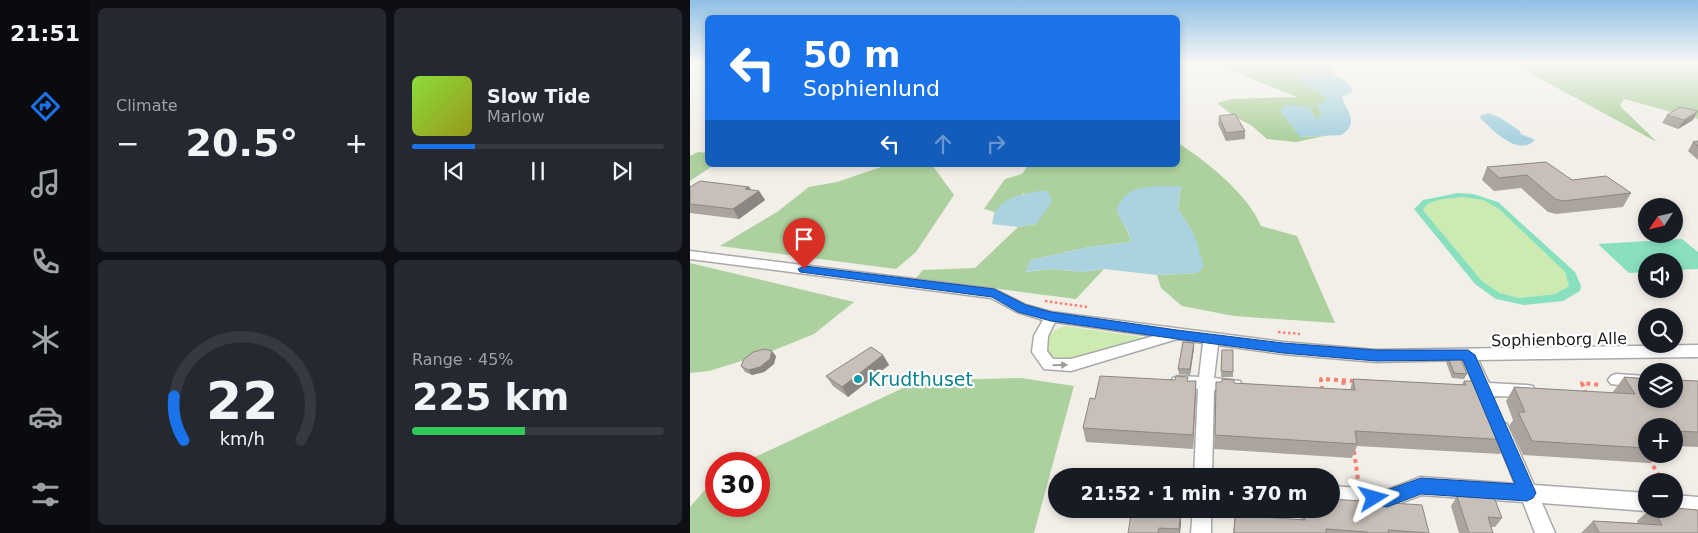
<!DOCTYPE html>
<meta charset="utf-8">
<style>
:root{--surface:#171b24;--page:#242831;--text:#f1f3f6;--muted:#9ea1a6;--line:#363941;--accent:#1a73e8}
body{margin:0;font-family:"DejaVu Sans",sans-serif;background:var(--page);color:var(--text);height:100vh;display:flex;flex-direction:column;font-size:19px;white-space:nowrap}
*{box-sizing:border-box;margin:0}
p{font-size:16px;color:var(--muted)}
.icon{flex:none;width:28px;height:28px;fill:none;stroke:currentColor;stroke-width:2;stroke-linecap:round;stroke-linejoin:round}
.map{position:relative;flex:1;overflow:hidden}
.panel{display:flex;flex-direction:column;gap:8px;padding:8px;background:#0d0f14;width:600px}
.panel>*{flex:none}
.banner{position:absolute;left:15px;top:15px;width:475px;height:152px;border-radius:8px;box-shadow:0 2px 8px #0003;background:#1a73e8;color:#fff;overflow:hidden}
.needle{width:32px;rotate:235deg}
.controls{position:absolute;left:948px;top:198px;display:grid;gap:10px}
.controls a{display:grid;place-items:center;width:45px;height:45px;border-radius:50%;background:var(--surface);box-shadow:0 2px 8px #0003;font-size:25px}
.speed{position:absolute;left:15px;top:452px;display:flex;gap:10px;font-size:25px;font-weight:700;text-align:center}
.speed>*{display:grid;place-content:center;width:65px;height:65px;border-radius:50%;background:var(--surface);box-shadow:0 2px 8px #0003;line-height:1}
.speed .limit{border:8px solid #d22;background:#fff;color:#111}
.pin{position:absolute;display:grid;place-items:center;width:42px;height:42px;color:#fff;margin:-51px -21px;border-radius:50% 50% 50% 0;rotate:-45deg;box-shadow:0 0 5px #0007}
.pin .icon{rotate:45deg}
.me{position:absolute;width:55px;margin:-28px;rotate:82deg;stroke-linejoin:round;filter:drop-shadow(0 0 4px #0008)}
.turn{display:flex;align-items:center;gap:18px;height:105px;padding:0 15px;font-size:22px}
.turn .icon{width:65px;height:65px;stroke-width:2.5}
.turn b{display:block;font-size:35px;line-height:42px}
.lanes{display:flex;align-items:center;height:48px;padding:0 15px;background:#0003;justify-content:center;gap:25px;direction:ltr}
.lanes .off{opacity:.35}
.big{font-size:38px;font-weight:600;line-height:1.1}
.panel .card{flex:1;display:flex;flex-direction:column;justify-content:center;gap:8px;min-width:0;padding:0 18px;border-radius:8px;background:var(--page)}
.panel .dial{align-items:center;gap:0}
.dial svg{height:130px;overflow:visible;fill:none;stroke:var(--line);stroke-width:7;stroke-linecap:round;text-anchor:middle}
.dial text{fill:var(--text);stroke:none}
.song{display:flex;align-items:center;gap:15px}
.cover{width:60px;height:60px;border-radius:8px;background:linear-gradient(135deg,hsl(90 70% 55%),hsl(60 70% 35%))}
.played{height:5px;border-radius:2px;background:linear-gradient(90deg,var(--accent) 25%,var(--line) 25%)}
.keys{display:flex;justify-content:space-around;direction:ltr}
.heat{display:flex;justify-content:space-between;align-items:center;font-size:28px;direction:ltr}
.charge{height:8px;border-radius:4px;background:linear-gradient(90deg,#34c759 45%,var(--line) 0)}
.panel .tiles{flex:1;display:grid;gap:8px;grid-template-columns:repeat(2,1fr)}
.trip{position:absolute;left:358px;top:468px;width:292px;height:50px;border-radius:25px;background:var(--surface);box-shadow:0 2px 8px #0003;font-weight:600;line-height:50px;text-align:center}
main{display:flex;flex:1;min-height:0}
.dock{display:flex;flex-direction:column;width:90px;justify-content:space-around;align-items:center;background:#090b0e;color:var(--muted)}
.dock .icon{width:35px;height:35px}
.dock .active{color:var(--accent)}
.dock b{font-size:22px;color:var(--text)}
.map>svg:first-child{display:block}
.grass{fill:#cdebb0}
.forest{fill:#add19e}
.pitch{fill:#88e0be;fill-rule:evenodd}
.water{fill:#aad3df}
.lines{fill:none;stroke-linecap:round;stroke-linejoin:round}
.street-casing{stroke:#a9a9a9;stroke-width:3}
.path-far1{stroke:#fa8072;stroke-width:2.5;stroke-dasharray:2.5 2.5;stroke-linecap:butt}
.path{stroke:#fa8072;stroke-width:4;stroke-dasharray:4 4;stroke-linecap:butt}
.street{fill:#fff;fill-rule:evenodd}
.wall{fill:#aba49e}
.shaded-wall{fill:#8b8681}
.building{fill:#c7bfb8;stroke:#8b8681}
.oneway{fill:#9c9c9c}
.route{fill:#1a73e8;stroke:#114b97}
.culture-dot{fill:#0f9aa8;stroke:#fff;stroke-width:2}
.labels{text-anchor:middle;stroke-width:4.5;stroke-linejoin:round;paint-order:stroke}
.street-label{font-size:16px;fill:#222;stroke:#fff}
.near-culture-label{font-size:19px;fill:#0d838f;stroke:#fff;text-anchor:start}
</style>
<main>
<nav class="dock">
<b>21:51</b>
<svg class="icon active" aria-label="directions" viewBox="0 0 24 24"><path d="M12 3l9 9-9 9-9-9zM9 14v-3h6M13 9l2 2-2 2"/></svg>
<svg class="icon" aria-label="music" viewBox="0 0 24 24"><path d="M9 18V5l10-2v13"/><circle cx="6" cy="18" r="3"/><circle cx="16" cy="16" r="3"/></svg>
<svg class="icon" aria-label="phone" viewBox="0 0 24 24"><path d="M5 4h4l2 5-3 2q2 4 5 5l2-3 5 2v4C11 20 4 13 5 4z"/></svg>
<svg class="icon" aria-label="climate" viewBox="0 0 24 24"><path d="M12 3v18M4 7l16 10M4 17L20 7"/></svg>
<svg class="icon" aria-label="car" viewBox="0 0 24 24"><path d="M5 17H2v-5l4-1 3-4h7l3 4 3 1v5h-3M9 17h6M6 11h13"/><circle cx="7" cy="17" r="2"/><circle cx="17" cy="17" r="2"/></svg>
<svg class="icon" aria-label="filters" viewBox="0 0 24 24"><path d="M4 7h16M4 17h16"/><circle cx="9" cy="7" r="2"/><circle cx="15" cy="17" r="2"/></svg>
</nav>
<section class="panel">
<div class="tiles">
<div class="card"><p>Climate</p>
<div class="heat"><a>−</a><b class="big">20.5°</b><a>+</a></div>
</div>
<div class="card">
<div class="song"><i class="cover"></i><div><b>Slow Tide</b><p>Marlow</p></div></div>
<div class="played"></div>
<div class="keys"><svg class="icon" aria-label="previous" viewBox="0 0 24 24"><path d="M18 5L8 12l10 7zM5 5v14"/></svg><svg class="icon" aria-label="pause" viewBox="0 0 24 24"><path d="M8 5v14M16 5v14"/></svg><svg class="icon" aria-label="next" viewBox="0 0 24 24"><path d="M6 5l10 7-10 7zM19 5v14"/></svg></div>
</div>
<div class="card dial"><svg viewBox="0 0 100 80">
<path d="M14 69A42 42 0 1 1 86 69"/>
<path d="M14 69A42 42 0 0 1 8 42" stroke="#1a73e8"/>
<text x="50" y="56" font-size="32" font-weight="700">22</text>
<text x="50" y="72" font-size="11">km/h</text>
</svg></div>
<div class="card"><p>Range · 45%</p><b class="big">225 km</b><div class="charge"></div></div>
</div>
</section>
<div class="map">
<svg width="1008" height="533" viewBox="0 0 1008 533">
<rect width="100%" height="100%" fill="#f2efe9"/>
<g class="grass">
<path d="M772,197l21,3 16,9 66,63 4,14 -14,8 -36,4 -19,-5 -17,-11 -60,-72c7,-12 27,-11 39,-13z"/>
<path d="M375,326l84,12v2l-80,19h-13l-10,-9c1,-14 5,-20 19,-24z"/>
</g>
<g class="forest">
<path d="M522,63l47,3 -5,-3 60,1 19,4 1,6 -10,-2 -5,20 7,5 -3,19 -7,3 -7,-12 -9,30 24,-1 -28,6 -29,-3 -16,-14 -16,-8 -18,-14 14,-4 66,-2z"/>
<path d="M821,63h187v56l-74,-20 -4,7 37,36z"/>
<path d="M488,143c28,18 70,51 83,83l36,10 38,87 -101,-7 -52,-10 -21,-18 -4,-13 41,-2 -4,-39 -16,-25 3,-22 -64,22c2,13 11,16 14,33l-42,5 -58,13 -5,12 26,-3 30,3 22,-3 -28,30 -160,-21 7,-8 52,-2 43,-41 18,-3 -12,-31 -29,19 -11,-3 21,-30 17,-5 6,-9h150z"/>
<path d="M8,152l9,1 1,12h6l-24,16v-25z"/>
<path d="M197,165h45l22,30 -38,57 -20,17 -176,-23 57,-34 32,-25 28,-5z"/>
<path d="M0,263l164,39 -40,32 -47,19 -58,18 -19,2z"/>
<path d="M331,378l53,8 -40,147h-344v-26l26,-30v29h43v-42h-19l178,-83z"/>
</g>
<g class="pitch">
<path d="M768,193l15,1 25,8 77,70 6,14 -1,5 -17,10 -39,4 -28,-6 -21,-15 -61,-75 9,-9zM772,197l21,3 16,9 66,63 4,14 -14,8 -36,4 -19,-5 -17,-11 -60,-72c6,-12 27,-11 39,-13z"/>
<path d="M992,239l16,13v17l-24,1v-9h-28v11l-17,1 -31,-29z"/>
</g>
<g class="water">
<path d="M634,72c11,2 26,9 29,20l-11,5c4,14 19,26 -1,38l-41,2 -19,-25 1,-5 10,-2 17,2 7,12 6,-3 -6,-12 9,-2 1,-5 -28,-17v-6z"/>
<path d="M798,113l11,4 21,14 1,3 14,6c-17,17 -41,-9 -54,-21l-1,-3z"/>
<path d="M491,186l-3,23 16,25 10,32 -6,7 -41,2 -53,-6 -22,3 -30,-3 -27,3 6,-12 58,-13 42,-5c-2,-17 -9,-16 -13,-28 -2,-4 0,-7 2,-11 10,-21 41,-16 61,-17z"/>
<path d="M349,191h9l4,11 -16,22 -18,3 -26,-3c1,-3 1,-9 3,-12 7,-14 31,-19 44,-21z"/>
</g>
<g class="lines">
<defs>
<g id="street">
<path d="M0,251l304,38 32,16 25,7 232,30 93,8 322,-5v12l-220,3 11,23 38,2 6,1 2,5 -2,5 -6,1 -32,-1 -2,4 -6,2 -6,-2 -2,-5 -15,-3 -2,-4 2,-4 9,-2 -10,-22 -87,2 -93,-8 -65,-9 -4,33 26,3 2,4 -2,4 -6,2 -20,-1 -2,86h-18l4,-87 -25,-3 -2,-4 2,-4 6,-2 20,1 4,-34 -26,-4 -106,32 -27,-2 -12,-17 2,-16 9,-16 -26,-8 -26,-14 -301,-39zM365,322l99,14 -83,23h-18l-6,-8 1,-15z"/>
<path d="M926,374l30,2v12l-35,-4 -3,-4 3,-4z"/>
<path d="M811,422l6,2 27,61 112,8v16h6l-6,2 -104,-8 13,30h-20l-12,-31 -102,-7 -34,13 -56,-4v-18l56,4 34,-13 94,7 -22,-55 2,-5z"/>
<path d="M984,495l24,2v18l-24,-2 -7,-3v-1h7z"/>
<path d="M503,509h18v24h-20z"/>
</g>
</defs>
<use href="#street" class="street-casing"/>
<g class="path-far1">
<path d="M355,301l42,6"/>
<path d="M588,332l22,2"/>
</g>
<g class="path">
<path d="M653,381l2,10"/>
<path d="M632,390l-1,-11 33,2"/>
<path d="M896,394l-4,-11 20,2"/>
<path d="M664,451l4,29"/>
<path d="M959,459l13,22"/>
</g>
<use href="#street" class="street"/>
</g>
<g class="wall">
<path d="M977,115l26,5 -15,9 -16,-6z"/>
<path d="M529,116l26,15v8l-19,2 -8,-17z"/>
<path d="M1008,141v19l-10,-9 5,-9z"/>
<path d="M797,167l85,13 59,13 -8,14 -67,7 -8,-2 -27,-24 -27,3 -12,-11z"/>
<path d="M0,187h59l2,3 8,1 6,9 -26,19 -49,-6z"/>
<path d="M504,348l-4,27 -11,-1 -1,-5z"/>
<path d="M532,350l11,22v5h-12z"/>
<path d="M193,355l6,10 -41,32 -15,-11 -7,-10z"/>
<path d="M86,356l-2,8 -10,8 -12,3 -7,-3 -4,-6z"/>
<path d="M758,357l19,17 -3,5 -12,-1 -6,-16z"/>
<path d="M934,377l74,4v66l-24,-1v-20h-28v28h12l-9,9 -126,-8 -14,-29 4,-6 -7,-19 8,-14 99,6v-1z"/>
<path d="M663,379l109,6 2,-4 16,5 29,54 -9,14 -143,-8 -5,12 -138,-9 2,-67 134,8z"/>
<path d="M498,381h8l-3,68 -107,-7 -3,-14 12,-29z"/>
<path d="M767,496l45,22 -7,9h-4l2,6h-34l-8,-27z"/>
<path d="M610,509h31l98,24h-196l2,-18 66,5z"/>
<path d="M960,509h24l24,24h-117l12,-12 45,2 -1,-2z"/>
<path d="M491,523l-1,10h-52z"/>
</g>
<g class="shaded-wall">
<path d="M1008,111l-5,9 -15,9 6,-9z"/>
<path d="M59,187l5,7 5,-3 6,9 -26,19 -6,-10 12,-20z"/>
<path d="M504,343v5l-4,27v-6z"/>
<path d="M82,351l4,5 -2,8 -10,8 -12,3 -4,-5z"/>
<path d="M193,355l6,10 -41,32 -6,-10z"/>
<path d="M506,381v14l-3,54v-14z"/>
<path d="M491,509v14l-1,10h-1z"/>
</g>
<g class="building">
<path d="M990,107l18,4 -14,9 -17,-5z"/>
<path d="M545,114l10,17 -19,2 -7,-17z"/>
<path d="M1008,141v5l-5,-4z"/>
<path d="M856,162l26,18 34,-4 25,17 -68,8 -8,-2 -28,-24 -28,3 -12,-11z"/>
<path d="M10,181l49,6 -4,2 14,2 -26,18 -43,-5v-17z"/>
<path d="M493,342l11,1 -4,26h-12z"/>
<path d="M181,347l12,8 -41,32 -16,-11z"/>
<path d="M75,349l7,2 -2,8 -10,8 -12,3 -7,-4 3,-7 9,-7z"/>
<path d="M532,350h11v22l-12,-1z"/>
<path d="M758,357h12l7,17 -13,-1z"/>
<path d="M410,376l75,4 1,-4 12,1 -1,4h9l-3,54 -110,-7 7,-30 5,1z"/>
<path d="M934,377l22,2v20h28v-19l24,1v51l-24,-1v-5h-28v22l-114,-7 -14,-29h7l-11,-25 121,7z"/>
<path d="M532,379l12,1v3l121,7 -2,-11 113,6 -2,-4h14l2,5h5l24,54 -154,-9 2,13 -142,-9 1,-53h6z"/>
<path d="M767,496l37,1 8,21 -14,-1 5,16h-24z"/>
<path d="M641,499l91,6 7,28 -41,-3 1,3h-22v-1l-41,-3v4h-92l1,-18 70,5 -1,-11h27z"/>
<path d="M984,508l24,2v23h-99l-6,-12 69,4 -9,-16z"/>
<path d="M442,509h49l-2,20 -20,-1 -1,5h-30z"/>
</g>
<defs><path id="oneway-solid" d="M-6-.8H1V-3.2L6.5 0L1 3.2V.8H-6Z" transform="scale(1.25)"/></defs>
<use class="oneway" href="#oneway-solid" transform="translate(370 365) rotate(-1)"/>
<linearGradient id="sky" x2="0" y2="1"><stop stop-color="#8fc0e4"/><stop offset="0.46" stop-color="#f9f8f5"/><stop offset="1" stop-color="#f9f8f5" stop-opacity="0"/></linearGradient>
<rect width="1008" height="138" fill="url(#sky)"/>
<path class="route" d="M114,266l190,23 32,16 25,7 126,18 106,13 93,7h92l7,5 61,138 -3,5 -6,3 -106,-7 -34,13 -19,-4 -3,-5 3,-6 6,-2h13l34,-12 94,6 -52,-124 -87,1 -93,-8 -106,-14 -126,-18 -33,-9 -26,-15 -192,-25 -2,-3z"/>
<circle class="culture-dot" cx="168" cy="379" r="5"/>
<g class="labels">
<g class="street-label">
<text transform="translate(869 339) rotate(-1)" y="6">Sophienborg Alle</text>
</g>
<g class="near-culture-label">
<text x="178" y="386">Krudthuset</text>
</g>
</g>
</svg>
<div class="controls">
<a><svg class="needle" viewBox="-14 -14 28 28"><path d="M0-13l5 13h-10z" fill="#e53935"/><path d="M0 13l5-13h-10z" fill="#9ea1a6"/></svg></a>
<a><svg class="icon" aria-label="sound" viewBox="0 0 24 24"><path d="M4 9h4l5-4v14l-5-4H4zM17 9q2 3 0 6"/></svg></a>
<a><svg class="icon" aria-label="search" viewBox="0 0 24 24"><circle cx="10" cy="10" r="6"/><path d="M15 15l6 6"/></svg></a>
<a><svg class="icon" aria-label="layers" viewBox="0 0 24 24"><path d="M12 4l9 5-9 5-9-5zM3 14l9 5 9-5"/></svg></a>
<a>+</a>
<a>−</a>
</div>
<div class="speed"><div class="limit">30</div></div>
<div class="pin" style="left:114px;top:269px;background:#d93025"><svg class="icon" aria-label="arrive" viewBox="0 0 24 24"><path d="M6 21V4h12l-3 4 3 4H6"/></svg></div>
<svg class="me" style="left:684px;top:498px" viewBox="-20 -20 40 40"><path d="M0-17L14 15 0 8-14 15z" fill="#1a73e8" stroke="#fff" stroke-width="4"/></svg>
<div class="trip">21:52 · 1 min · 370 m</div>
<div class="banner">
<div class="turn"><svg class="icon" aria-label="left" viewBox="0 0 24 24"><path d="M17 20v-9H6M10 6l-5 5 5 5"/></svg><div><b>50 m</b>Sophienlund</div></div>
<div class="lanes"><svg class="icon" aria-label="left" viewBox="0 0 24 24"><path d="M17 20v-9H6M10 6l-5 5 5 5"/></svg><svg class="icon off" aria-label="ahead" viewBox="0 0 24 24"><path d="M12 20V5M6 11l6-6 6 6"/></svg><svg class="icon off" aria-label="right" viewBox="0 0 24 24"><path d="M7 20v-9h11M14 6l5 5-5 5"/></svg></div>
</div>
</div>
</main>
